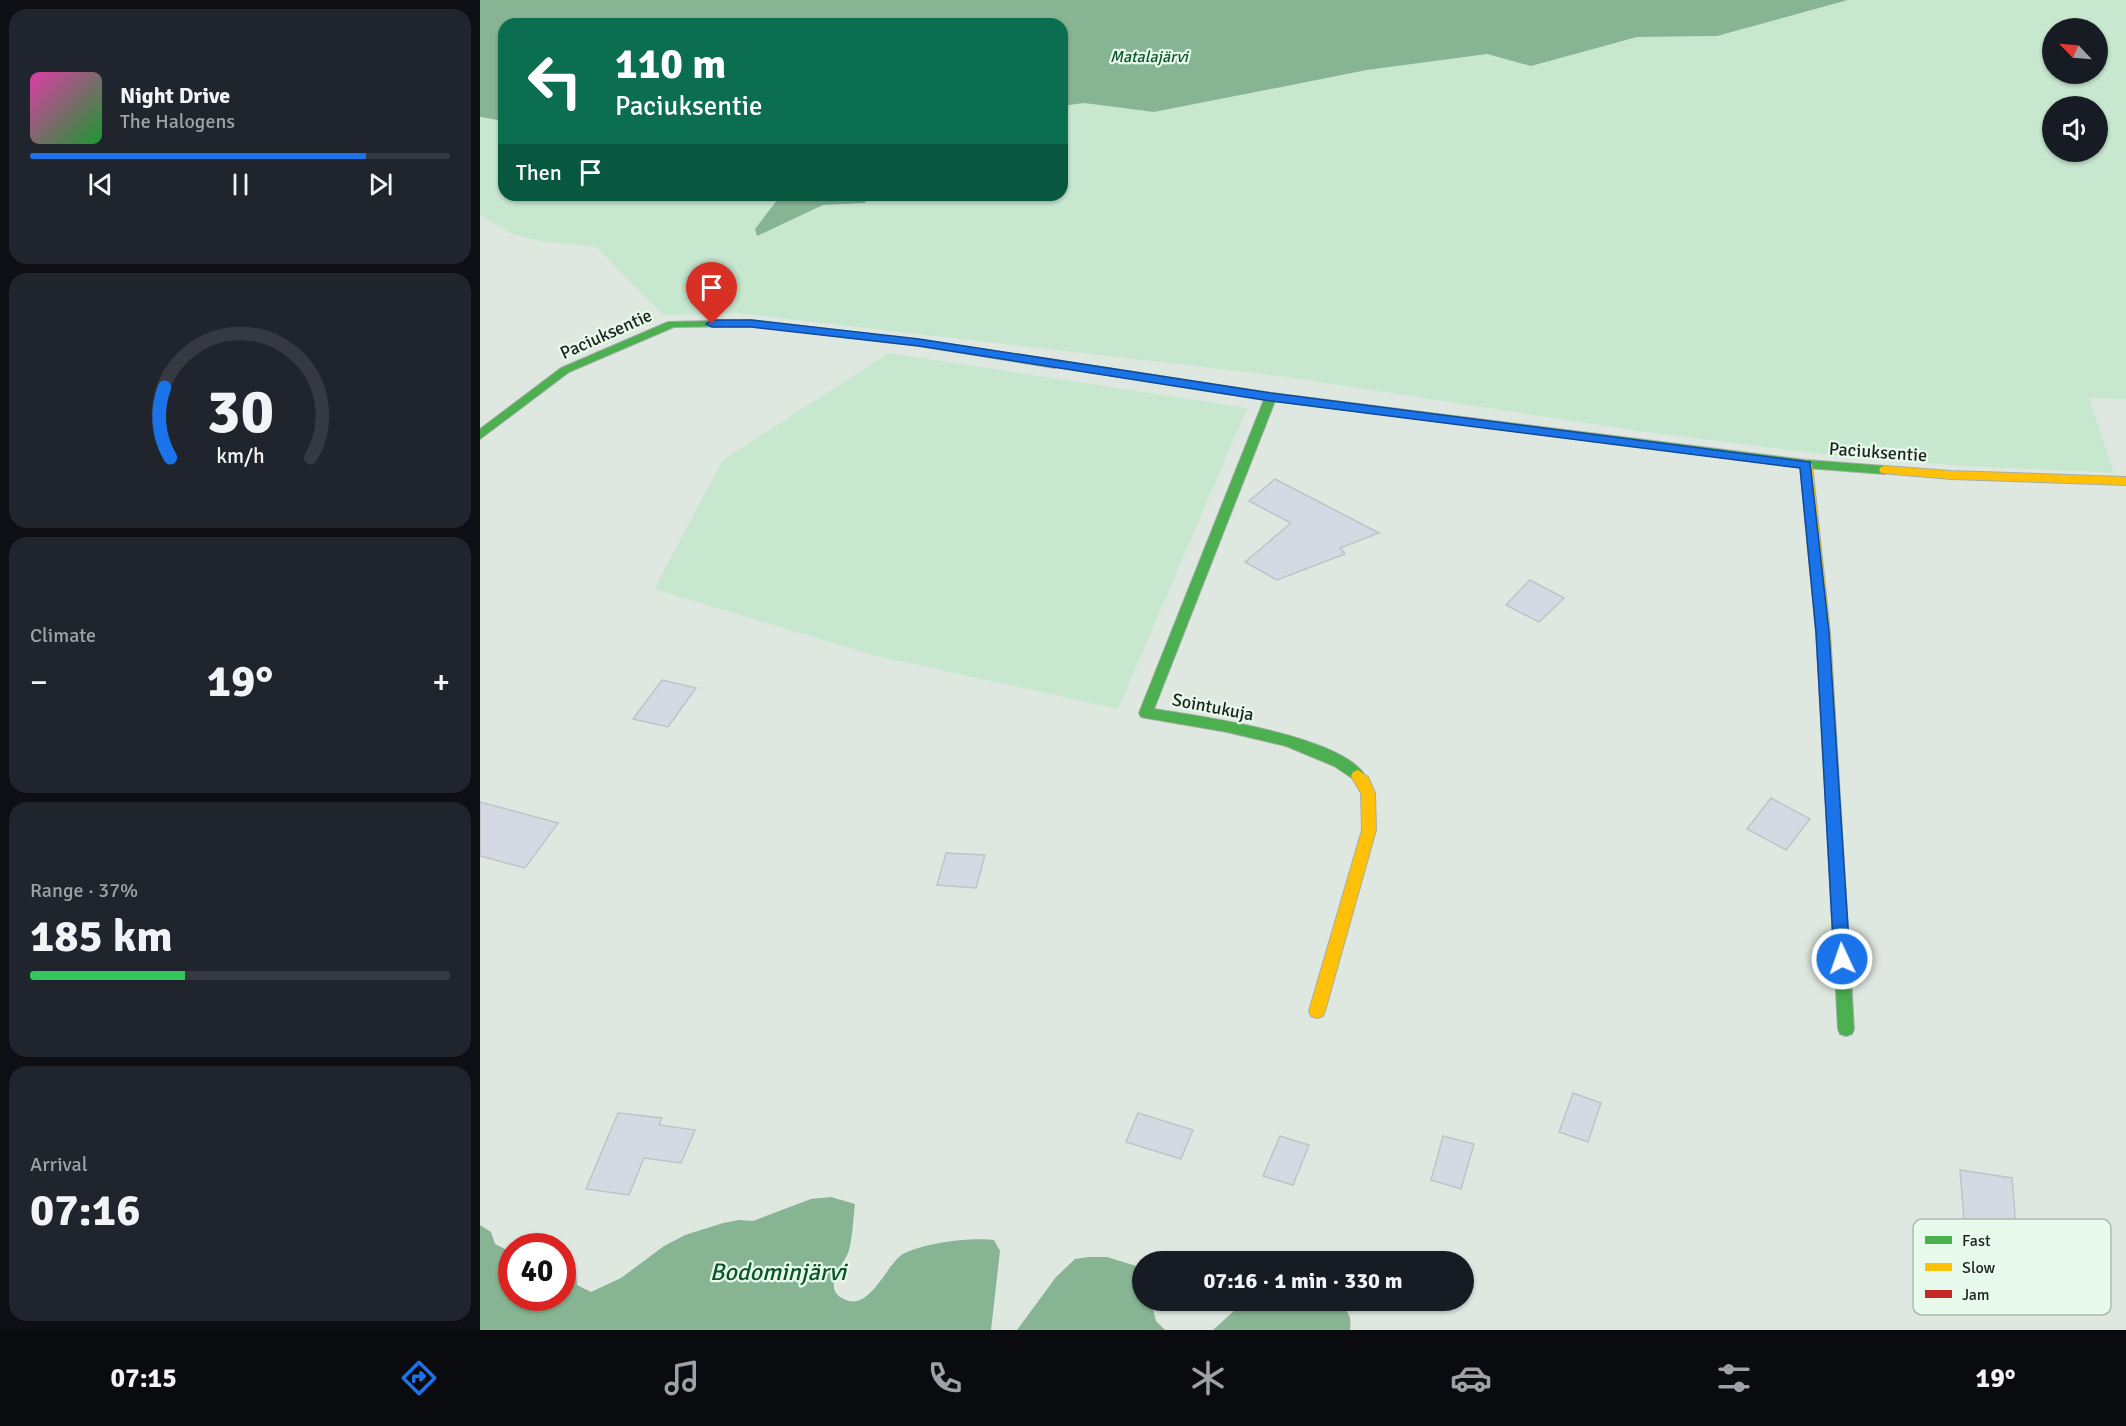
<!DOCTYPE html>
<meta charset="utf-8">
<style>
:root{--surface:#171b24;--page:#20242c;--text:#f1f3f6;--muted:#9ea1a6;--line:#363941;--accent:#1a73e8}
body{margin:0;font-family:Signika,sans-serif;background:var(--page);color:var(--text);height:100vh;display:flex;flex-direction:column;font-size:22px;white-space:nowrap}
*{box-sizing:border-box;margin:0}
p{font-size:20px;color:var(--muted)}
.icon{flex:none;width:33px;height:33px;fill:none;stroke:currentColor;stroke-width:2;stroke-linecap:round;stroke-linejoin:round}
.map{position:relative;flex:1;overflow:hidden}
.side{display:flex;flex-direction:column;gap:9px;padding:9px;background:#0d0f14;width:480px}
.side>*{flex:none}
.top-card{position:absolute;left:18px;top:18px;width:570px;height:183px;border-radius:18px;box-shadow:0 2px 4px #0004;background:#0b6e4f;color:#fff;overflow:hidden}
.needle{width:39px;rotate:295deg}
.controls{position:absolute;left:1562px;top:18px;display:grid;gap:12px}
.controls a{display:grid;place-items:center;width:66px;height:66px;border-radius:50%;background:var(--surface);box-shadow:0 2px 4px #0004;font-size:30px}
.speed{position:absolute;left:18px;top:1233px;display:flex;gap:12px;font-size:30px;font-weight:700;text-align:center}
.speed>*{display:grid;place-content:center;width:78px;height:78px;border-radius:50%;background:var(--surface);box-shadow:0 2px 4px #0004;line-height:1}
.speed .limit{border:9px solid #d22;background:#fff;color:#111}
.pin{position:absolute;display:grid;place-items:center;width:51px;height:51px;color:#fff;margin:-62px -26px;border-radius:50% 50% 50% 0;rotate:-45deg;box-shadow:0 0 6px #0007}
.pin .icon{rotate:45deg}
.me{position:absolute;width:66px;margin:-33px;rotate:357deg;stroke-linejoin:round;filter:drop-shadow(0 0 4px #0008)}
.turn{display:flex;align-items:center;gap:21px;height:126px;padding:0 18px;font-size:27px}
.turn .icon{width:78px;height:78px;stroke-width:2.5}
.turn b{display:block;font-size:42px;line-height:51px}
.then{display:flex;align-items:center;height:57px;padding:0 18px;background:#0003;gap:12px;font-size:22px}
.big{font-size:45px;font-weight:700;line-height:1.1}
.side .tile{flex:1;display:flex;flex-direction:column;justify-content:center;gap:9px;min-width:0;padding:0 21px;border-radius:18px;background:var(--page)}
.side .dial{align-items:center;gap:0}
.dial svg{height:156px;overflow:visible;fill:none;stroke:var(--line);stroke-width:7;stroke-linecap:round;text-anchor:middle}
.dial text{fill:var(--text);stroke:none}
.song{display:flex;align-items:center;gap:18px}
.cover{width:72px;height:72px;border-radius:9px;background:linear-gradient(135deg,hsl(320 70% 55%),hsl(130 70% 35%))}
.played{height:6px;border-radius:3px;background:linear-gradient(90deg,var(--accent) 80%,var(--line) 80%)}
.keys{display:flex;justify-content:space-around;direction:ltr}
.heat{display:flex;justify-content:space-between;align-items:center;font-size:33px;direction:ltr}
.charge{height:9px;border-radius:4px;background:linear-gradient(90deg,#34c759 37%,var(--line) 0)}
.trip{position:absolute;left:652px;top:1251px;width:342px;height:60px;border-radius:30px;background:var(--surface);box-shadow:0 2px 4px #0004;font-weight:700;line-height:60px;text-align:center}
.tab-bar{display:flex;height:96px;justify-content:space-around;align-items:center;background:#090b0e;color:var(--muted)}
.tab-bar .icon{width:42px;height:42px}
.tab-bar .selected{color:var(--accent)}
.tab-bar b{font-size:27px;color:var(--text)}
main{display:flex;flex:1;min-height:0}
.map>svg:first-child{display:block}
.green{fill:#c7e7cf;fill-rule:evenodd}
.water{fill:#87b594}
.building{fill:#d4dae3;stroke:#bec4c4;stroke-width:1.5}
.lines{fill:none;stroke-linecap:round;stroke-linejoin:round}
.fast-casing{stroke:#a6aea8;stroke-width:2}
.slow-casing{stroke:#a6aea8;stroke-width:2}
.jam-casing{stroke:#a6aea8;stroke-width:2}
.fast{fill:#4caf50;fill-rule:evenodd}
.slow{fill:#ffc107;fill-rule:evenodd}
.jam{fill:#c62828;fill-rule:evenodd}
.route{fill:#1a73e8;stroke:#114b97;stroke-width:1.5}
.labels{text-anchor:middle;stroke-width:4.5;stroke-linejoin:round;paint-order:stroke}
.far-water-label{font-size:16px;font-style:italic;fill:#0c542a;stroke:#e7faeb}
.street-label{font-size:18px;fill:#1e241f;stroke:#e7faeb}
.near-water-label{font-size:24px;font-style:italic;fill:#0c542a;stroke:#e7faeb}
.key{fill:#e7faeb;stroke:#abbaae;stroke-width:1.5}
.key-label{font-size:16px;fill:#1e241f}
</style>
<main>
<section class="side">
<div class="tile">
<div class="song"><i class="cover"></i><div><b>Night Drive</b><p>The Halogens</p></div></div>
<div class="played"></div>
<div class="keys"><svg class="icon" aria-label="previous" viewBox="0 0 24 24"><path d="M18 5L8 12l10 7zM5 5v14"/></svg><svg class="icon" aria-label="pause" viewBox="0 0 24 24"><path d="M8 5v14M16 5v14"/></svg><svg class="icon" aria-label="next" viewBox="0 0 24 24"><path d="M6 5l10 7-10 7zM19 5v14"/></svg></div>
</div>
<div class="tile dial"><svg viewBox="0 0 100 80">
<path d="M14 69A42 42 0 1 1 86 69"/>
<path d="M14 69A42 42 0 0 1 11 33" stroke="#1a73e8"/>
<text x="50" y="56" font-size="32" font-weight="700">30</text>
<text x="50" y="72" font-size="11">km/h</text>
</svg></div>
<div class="tile"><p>Climate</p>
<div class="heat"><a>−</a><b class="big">19°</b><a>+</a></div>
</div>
<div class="tile"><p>Range · 37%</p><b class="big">185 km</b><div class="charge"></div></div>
<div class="tile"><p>Arrival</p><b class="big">07:16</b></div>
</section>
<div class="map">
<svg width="1646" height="1330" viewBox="0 0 1646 1330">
<rect width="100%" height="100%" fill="#dee8e0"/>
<g class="green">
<path d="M1368,0h278v399l-37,-1 25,75 -148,-7 -135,-11 -192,-24 -359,-55 -543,-63 -74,2 -67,-68 -56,-6 -28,-7 -32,-19v-98l24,4v74h44l8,4 11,-4h214l-26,34 3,7 65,-31 42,-2 3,-8h194v-89l22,-3 70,9 213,-42 120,-16 44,12 106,-29 80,-1zM1572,28h45v46h-45zM1572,106h45v46h-45z"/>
<path d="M409,353l358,55 -129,301 -245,-54 -219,-66 69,-129z"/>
</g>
<g class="water">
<path d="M0,0h1368l-131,36 -80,1 -106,29 -44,-12 -120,16 -213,42 -70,-9 -22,3v-82h-558v97l-24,-4z"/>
<path d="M301,195h87l-3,8 -42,2 -66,31 -2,-7z"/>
<path d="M351,1197l24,7c-2,15 -2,31 -6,46 -3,12 -18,24 -15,37 0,5 4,9 8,11 27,17 44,-34 61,-44 21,-11 67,-17 91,-14l6,11 -9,79h-511v-105l11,7 4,12 16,8 1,46h50l1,-33 13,7 1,13 14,7 30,-14 43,-32 21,-11 38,-12 16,-3 14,1 58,-22z"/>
<path d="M609,1257h18l36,11v32l8,1 5,20 9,9h-148l39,-53 19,-18z"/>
<path d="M765,1301c26,-1 78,-7 99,8 7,5 7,13 6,21h-137z"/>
</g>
<g class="building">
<path d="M795,479l104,54 -39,15 5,6 -68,26 -32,-18 46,-39 -42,-22z"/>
<path d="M1050,580l34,18 -25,24 -33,-17z"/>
<path d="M182,680l34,8 -28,39 -35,-8z"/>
<path d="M1291,798l39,21 -24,31 -39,-21z"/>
<path d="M0,802l78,21 -33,45 -45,-12z"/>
<path d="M466,853l39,2 -9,33 -39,-3z"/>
<path d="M1093,1093l28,10 -13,39 -29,-10z"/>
<path d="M138,1113l44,5 -3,7 36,5 -14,33 -37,-5 -15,37 -43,-6z"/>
<path d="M658,1113l55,17 -12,29 -55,-17z"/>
<path d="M800,1136l29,9 -16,40 -30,-9z"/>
<path d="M963,1136l31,8 -13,45 -30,-9z"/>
<path d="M1480,1170l52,8 4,50 -52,-9z"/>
</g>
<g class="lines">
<defs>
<g id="fast">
<path d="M271,320l168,20 136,20 6,4 -6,4 -136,-22 -168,-20 -77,1 -105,45 -89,67v-10l81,-61 107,-46z"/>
<path d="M791,393l535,67 79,6 6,4 -6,4 -79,-6 -531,-67 -121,308c45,7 189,27 211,67l-2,4 -5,2 -24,-16 -48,-20 -59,-14 -81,-14 -5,-1 -2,-4 126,-316z"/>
<path d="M1349,727l5,1 2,4 18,297 -2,5 -6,2 -6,-2 -2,-5 -16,-297 2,-4z"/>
</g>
<g id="slow">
<path d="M1326,460l6,4 18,168 6,100 -2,4h-10l-2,-4 -6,-100 -16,-168z"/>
<path d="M1405,466l66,5 175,6v8l-175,-6 -70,-6 -2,-3 2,-3z"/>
<path d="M878,770l10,7 7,16 1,37 -51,181 -2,5 -6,2 -6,-2 -2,-5 53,-181 -1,-37 -10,-17 2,-4z"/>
</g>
<path id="jam" d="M575,360l216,33 6,4 -6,4 -220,-35v-4z"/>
</defs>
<use href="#fast" class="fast-casing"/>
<use href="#slow" class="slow-casing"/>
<use href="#jam" class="jam-casing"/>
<use href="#fast" class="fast"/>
<use href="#slow" class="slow"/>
<use href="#jam" class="jam"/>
</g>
<path class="route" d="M271,320l168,19 352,54 539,69 19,170 21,327 -3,5 -5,2 -6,-2 -2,-5 -18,-327 -16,-164 -529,-67 -352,-55 -168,-19h-39l-6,-3 6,-4z"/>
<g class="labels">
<g class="far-water-label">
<text x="669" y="62">Matalajärvi</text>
</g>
<g class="street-label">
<text transform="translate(126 334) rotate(-24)" y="6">Paciuksentie</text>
<text transform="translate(1398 452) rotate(4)" y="6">Paciuksentie</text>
<text transform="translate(733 707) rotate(11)" y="6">Sointukuja</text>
</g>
<g class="near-water-label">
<text x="298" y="1280">Bodominjärvi</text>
</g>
</g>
<rect x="1433" y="1219" width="198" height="96" rx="9" class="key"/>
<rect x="1445" y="1236" width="27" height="8" fill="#4caf50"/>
<rect x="1445" y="1263" width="27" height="8" fill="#ffc107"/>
<rect x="1445" y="1290" width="27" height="8" fill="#c62828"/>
<g class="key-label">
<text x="1482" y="1246">Fast</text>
<text x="1482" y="1273">Slow</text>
<text x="1482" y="1300">Jam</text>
</g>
</svg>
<div class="controls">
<a><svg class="needle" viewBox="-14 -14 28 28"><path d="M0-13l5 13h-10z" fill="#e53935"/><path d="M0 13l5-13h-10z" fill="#9ea1a6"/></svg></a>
<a><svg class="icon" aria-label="sound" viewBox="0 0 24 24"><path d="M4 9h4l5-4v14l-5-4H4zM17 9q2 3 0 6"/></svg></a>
</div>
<div class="speed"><div class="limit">40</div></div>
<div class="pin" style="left:232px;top:324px;background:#d93025"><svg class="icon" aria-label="arrive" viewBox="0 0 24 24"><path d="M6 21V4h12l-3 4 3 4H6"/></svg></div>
<svg class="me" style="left:1362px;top:959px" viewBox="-20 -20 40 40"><circle r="17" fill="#1a73e8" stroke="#fff" stroke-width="3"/><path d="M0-11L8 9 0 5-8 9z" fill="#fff"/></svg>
<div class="trip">07:16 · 1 min · 330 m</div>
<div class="top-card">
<div class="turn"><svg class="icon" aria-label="left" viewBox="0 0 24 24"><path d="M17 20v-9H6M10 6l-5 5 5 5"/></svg><div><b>110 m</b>Paciuksentie</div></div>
<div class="then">Then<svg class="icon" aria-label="arrive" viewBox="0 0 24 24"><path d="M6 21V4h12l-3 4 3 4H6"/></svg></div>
</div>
</div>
</main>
<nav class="tab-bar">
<b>07:15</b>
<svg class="icon selected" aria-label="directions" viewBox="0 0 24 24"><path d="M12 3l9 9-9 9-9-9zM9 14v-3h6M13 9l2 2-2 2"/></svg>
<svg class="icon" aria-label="music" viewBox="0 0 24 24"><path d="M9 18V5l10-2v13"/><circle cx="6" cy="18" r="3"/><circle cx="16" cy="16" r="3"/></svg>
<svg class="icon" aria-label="phone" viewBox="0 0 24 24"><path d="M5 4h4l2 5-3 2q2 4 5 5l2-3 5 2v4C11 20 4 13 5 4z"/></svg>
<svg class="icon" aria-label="climate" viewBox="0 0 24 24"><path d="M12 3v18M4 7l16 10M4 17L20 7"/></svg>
<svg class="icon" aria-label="car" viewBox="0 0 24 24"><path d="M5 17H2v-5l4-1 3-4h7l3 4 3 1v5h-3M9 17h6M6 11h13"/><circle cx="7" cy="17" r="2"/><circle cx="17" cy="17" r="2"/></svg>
<svg class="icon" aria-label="filters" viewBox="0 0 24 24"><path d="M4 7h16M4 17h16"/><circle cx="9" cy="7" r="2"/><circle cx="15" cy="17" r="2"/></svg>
<b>19°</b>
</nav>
